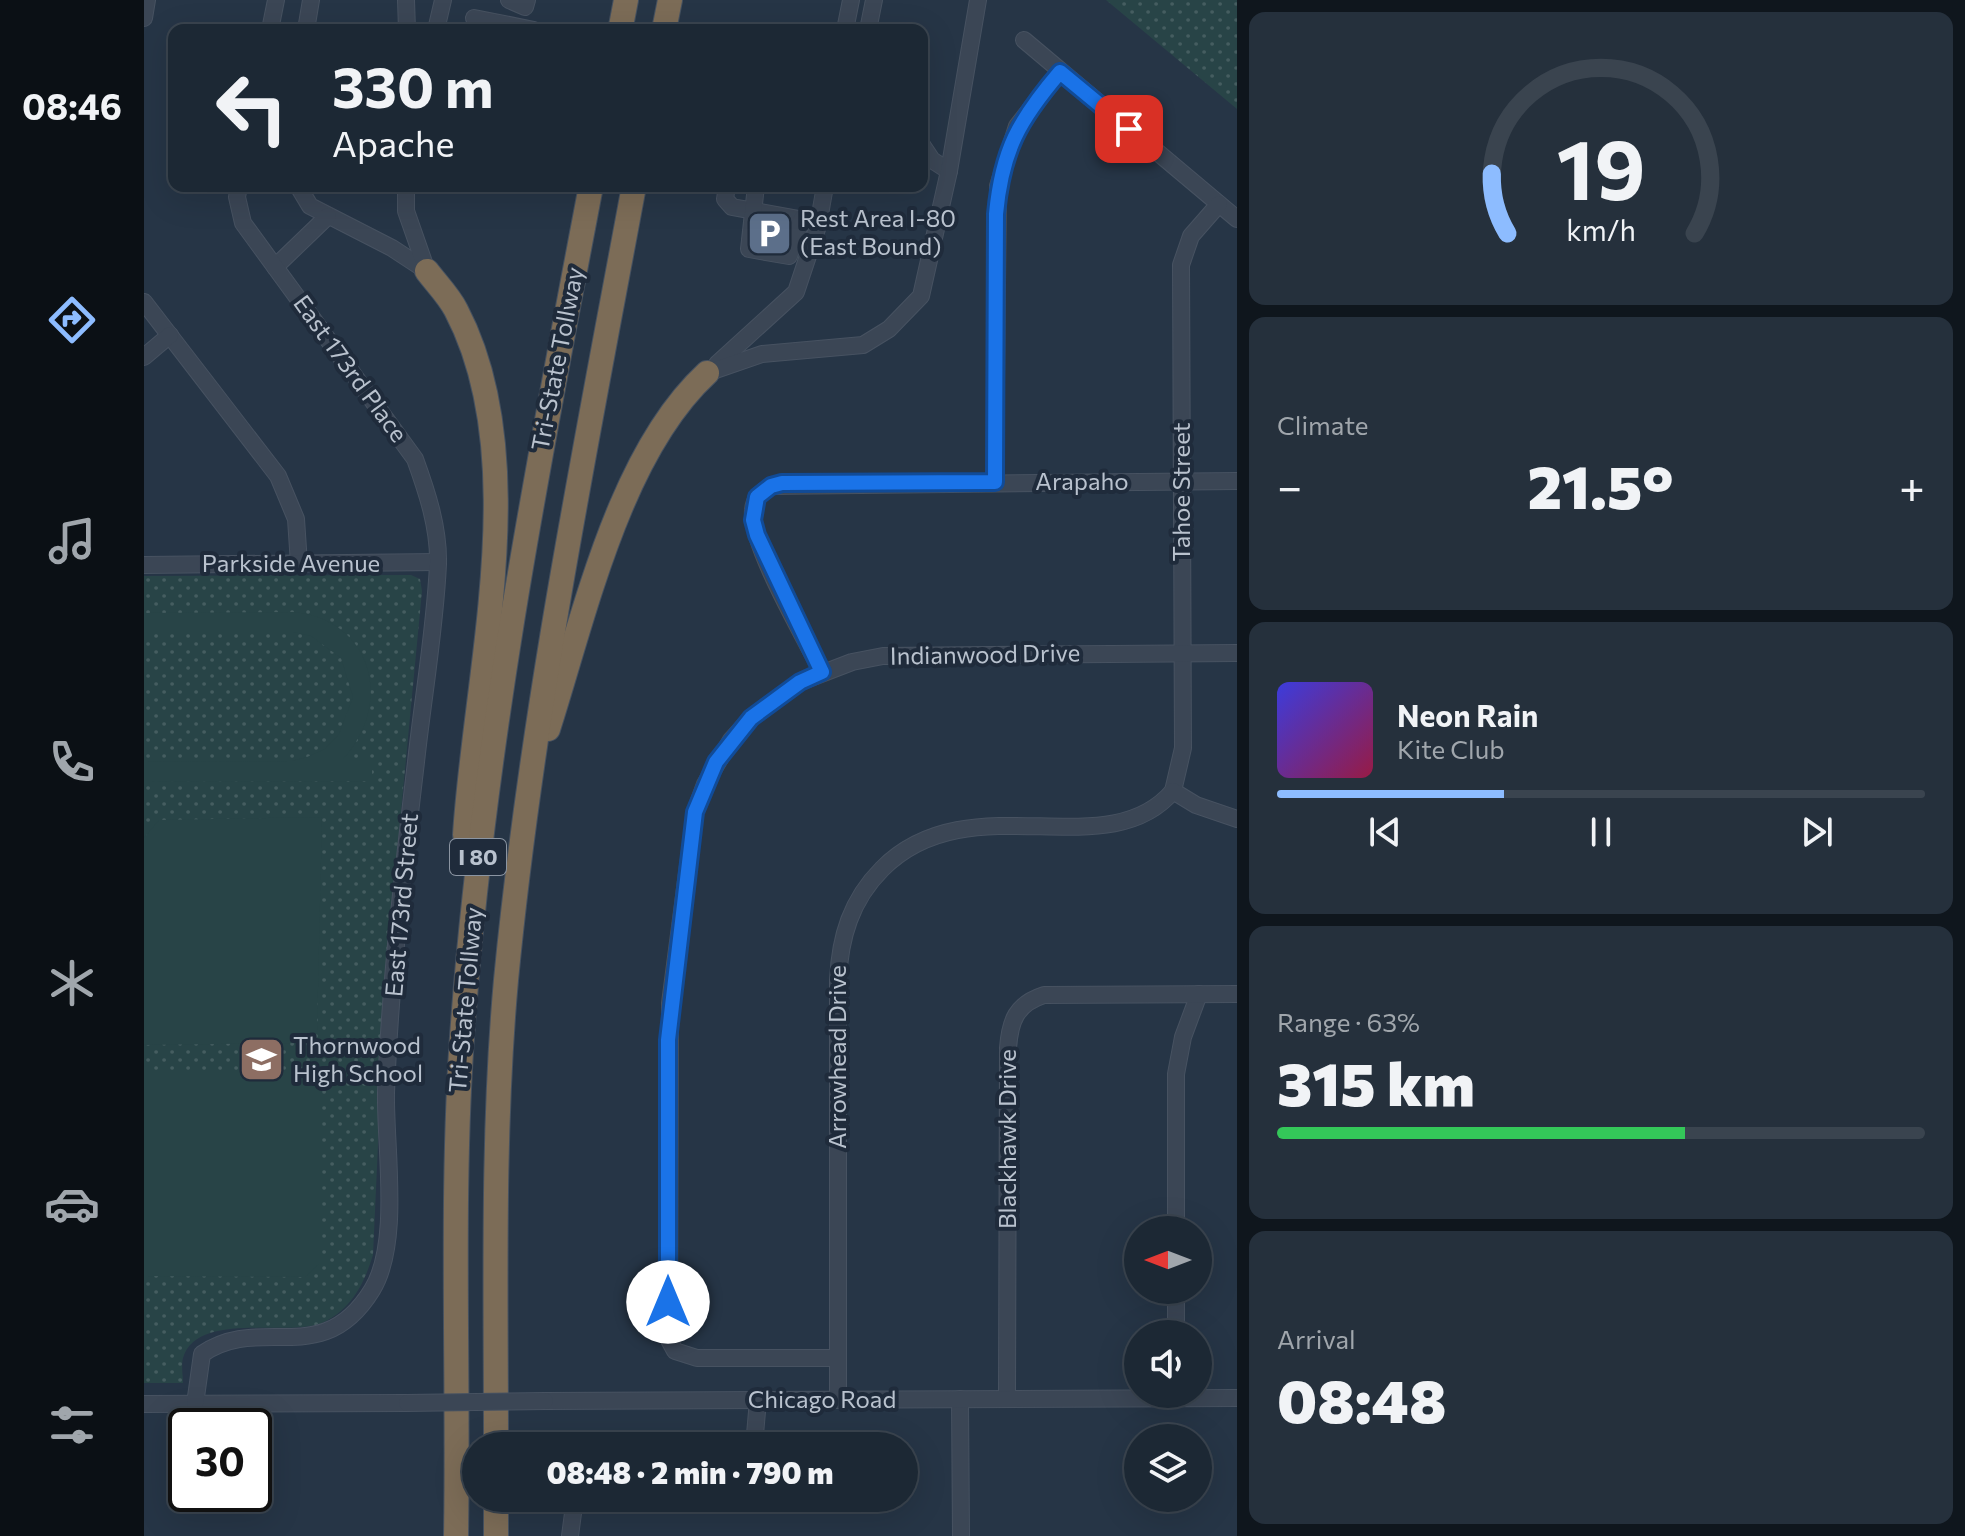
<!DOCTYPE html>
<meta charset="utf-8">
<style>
:root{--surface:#1c2834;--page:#25303c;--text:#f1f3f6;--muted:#a0a6ac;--line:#3a444f;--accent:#8dbcff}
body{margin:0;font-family:Commissioner,sans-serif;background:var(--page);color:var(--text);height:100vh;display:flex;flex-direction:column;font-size:30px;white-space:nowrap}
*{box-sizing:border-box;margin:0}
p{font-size:26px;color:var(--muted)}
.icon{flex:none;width:44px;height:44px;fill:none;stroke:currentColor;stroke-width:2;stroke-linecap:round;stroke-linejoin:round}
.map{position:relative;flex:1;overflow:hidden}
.panel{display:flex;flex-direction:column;gap:12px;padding:12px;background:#0f161d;width:728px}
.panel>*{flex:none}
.banner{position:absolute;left:24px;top:24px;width:760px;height:168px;border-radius:16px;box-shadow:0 8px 32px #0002,0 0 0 2px var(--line);background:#1c2834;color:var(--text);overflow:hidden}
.needle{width:52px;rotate:270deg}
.fabs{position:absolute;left:980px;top:1216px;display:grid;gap:16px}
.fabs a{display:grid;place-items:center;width:88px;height:88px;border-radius:50%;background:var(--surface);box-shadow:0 8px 32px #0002,0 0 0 2px var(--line);font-size:40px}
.speed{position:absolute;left:24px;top:1408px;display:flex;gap:16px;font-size:40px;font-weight:700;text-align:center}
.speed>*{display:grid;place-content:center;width:104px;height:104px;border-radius:50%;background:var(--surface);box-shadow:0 8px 32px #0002,0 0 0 2px var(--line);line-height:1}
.speed .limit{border:4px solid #111;border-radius:12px;background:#fff;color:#111}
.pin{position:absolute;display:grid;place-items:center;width:68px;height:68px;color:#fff;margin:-34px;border-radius:16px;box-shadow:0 4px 12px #0006}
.me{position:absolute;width:88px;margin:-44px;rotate:0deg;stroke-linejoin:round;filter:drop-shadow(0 0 6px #0008)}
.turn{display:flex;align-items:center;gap:28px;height:168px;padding:0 32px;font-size:36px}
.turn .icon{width:104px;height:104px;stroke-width:2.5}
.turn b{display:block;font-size:56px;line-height:68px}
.big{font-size:60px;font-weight:800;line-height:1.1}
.panel .tile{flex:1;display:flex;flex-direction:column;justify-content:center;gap:12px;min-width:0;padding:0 28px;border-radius:16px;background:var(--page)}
.panel .dial{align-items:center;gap:0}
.dial svg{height:208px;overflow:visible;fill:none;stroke:var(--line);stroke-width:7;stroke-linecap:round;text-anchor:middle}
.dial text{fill:var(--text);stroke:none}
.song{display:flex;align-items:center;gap:24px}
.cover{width:96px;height:96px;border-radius:12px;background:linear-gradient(135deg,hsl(240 70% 55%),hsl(340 70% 35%))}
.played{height:8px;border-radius:4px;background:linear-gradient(90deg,var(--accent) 35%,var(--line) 35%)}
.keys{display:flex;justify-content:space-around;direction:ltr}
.heat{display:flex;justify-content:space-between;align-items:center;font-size:44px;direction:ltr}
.charge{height:12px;border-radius:6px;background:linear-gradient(90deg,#34c759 63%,var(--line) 0)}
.trip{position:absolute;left:318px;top:1432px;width:456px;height:80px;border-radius:40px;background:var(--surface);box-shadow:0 8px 32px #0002,0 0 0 2px var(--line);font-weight:800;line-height:80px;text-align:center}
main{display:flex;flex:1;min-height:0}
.menu{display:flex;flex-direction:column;width:144px;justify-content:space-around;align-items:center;background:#0b1015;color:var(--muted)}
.menu .icon{width:56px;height:56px}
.menu .active{color:var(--accent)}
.menu b{font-size:36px;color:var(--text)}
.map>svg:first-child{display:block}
.park{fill:url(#park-dots)}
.pitch{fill:#284447}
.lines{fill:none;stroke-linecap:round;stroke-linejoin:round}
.minor-casing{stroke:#475261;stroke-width:18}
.highway-casing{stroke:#455160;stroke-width:26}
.minor{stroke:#3b4655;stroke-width:16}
.highway{stroke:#7c6c57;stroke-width:24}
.minor-bridge-casing{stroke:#475261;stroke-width:18;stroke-linecap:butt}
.minor-bridge{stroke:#3b4655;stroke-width:16}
.route-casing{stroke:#114b97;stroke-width:20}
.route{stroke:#1a73e8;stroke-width:14}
.labels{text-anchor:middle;stroke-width:8;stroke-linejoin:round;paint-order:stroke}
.shield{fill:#1f2b3b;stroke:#8b95a2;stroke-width:2}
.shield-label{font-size:22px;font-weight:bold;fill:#b9c2ce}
.poi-label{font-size:24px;fill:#b9c2ce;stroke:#1f2b3b;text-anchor:start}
.street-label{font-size:24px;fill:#b9c2ce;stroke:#1f2b3b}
</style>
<main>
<nav class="menu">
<b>08:46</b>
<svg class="icon active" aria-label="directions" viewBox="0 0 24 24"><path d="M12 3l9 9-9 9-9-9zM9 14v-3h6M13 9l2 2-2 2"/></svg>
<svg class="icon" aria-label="music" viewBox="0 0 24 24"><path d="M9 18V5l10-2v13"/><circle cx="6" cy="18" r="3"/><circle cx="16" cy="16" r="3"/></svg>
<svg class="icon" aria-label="phone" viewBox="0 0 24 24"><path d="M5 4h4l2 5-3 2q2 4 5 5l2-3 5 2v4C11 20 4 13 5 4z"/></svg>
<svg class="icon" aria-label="climate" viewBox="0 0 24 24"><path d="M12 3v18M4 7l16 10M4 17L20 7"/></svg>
<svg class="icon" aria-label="car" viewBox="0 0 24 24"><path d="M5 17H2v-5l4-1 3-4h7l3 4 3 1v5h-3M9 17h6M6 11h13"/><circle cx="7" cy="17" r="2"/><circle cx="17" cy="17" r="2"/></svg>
<svg class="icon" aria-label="filters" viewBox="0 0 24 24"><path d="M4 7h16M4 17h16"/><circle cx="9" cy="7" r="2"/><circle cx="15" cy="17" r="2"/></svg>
</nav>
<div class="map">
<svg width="1093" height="1536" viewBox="0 0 1093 1536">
<defs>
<pattern id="park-dots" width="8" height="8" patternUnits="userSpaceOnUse" patternTransform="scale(2)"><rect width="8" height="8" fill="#284447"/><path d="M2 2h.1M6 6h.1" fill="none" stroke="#455d60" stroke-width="1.8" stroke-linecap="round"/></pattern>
</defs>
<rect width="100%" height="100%" fill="#263546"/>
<g class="park">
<path d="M962,0h131v109z"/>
<path d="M267,575l9,4 2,12 -36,378 -13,286c-9,29 -22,55 -51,68 -35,14 -125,-12 -139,35 -2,7 0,18 0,25h-39v-807z"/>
</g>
<g class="pitch">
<path d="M149,612c80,7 101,92 50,147h29v22l-228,1v-20l148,-1 15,-4 18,-8 14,-15 14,-37 -12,-39 -30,-22 -18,-4h-149v-19z"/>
<path d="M178,817l-5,214 -14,12 -159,2v-207l15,-18z"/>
<path d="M0,1073h175v191l-14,13 -161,-1z"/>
</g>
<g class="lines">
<defs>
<g id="minor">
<path d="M262,0l1,30"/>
<path d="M365,0l16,7 2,-7"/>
<path d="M0,18l3,-18"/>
<path d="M330,18l60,12"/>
<path d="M126,30l6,-30"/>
<path d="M162,30l5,-30"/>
<path d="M292,30l7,-30"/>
<path d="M701,30l6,-30"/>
<path d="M724,30l6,-30"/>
<path d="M880,40l213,179"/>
<path d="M778,145l10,15 17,11"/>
<path d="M154,186l12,20 82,42 35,23"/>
<path d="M262,186v25l21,60"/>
<path d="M583,186l-2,13 7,8 78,14"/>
<path d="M612,186l-7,63 40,7 13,-37"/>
<path d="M131,267l53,-51"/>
<path d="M0,302l134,174 18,43 3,45"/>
<path d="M0,357l26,-22"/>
<path d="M573,364l79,-72 22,-66 7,-40"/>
<path d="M563,373l55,-19 101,-9 26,-16 32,-33 28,-125 29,-171"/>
<path d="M851,482l3,-296 19,-60 43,-54"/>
<path d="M0,565l294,-3"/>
<path d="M678,672c-17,-34 -73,-129 -69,-162 1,-12 8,-18 18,-24l466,-5"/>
<path d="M1029,791l10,-43 -2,-483 10,-29 28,-32"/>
<path d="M1032,1230v-156l7,-37 16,-43"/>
<path d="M1032,1334v-44"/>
<path d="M694,1358h-141l-22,-7 -6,-11 1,-337 25,-191 10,-28 26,-44 20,-22 49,-36 52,-20 31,-6 354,-3"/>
<path d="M816,1399l1,137"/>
<path d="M863,1399l1,-351c2,-27 8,-44 36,-53l193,-1"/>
<path d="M694,1400v-420c2,-43 13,-80 44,-111 87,-88 225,0 291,-78l23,14 41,14"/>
<path d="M401,1401l692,-3"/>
<path d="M0,1404l263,-1"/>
<path d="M51,1404l7,-50c59,-41 120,17 170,-64 29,-47 13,-142 14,-197 4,-110 17,-221 30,-331 7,-65 19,-132 22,-198 1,-36 -11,-72 -23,-105l-172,-236 -6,-26 2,-11"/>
<path d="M610,1446l4,-46"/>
<path d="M426,1536l5,-38"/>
</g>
<g id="highway">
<path d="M477,26l5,-26"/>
<path d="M520,30l6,-30"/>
<path d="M283,271c9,12 22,25 29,39 78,148 19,364 9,525"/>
<path d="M404,729c36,-112 71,-275 159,-356"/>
<path d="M352,1446c0,-155 -4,-311 10,-466 26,-268 79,-530 128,-794"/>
<path d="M312,1536c3,-171 -6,-342 7,-513 21,-282 75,-559 128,-837"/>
<path d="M352,1536v-38"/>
</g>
</defs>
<use href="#minor" class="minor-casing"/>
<use href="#highway" class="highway-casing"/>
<use href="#minor" class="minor"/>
<use href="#highway" class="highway"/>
<defs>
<path id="minor-bridge" d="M263,1403l138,-2"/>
</defs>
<use href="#minor-bridge" class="minor-bridge-casing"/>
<use href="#minor-bridge" class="minor-bridge"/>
</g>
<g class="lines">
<defs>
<path id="route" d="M524,1302v-262l27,-228 21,-50 35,-44 49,-36 22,-10 -65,-137 -4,-15 4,-23 14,-11 11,-3 213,-1 1,-268c6,-64 23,-94 64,-142l69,57"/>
</defs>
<use href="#route" class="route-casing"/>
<use href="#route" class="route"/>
</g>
<defs>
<symbol id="parking-square" viewBox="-11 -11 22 22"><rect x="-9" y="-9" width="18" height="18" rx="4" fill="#5c6f8a" stroke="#1f2b3b"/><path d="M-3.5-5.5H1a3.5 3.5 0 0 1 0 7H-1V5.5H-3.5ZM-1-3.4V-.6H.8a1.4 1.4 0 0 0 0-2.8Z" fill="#fff"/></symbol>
<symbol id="school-square" viewBox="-11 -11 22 22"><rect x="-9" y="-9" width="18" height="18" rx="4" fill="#8d6e63" stroke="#1f2b3b"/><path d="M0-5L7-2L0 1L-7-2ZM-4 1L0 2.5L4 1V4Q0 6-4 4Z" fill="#fff"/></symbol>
</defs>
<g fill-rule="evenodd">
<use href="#parking-square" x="600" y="208" width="51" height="51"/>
<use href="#school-square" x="92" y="1034" width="51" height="51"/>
</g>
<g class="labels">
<rect class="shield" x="306" y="839" width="56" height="36" rx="6"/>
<g class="shield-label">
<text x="334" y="865">I 80</text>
</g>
<g class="poi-label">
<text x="656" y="227">Rest Area I-80<tspan x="656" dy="28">(East Bound)</tspan></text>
<text x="149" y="1054">Thornwood<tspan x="149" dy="28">High School</tspan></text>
</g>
<g class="street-label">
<text transform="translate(414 359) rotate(-79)" y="8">Tri-State Tollway</text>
<text transform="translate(206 369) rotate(54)" y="8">East 173rd Place</text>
<text x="938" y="490">Arapaho</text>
<text transform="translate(1038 492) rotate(-90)" y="8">Tahoe Street</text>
<text x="147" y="572">Parkside Avenue</text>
<text transform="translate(841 655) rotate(-1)" y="8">Indianwood Drive</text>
<text transform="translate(258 905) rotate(-85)" y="8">East 173rd Street</text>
<text transform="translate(322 1000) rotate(-85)" y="8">Tri-State Tollway</text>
<text transform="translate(694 1057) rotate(-90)" y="8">Arrowhead Drive</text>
<text transform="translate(864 1139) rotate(-90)" y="8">Blackhawk Drive</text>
<text x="678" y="1408">Chicago Road</text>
</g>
</g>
</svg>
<div class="fabs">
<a><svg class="needle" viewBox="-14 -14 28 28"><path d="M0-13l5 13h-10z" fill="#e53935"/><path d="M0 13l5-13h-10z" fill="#a0a6ac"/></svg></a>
<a><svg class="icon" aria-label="sound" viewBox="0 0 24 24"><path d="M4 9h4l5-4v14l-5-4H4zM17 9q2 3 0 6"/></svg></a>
<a><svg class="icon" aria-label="layers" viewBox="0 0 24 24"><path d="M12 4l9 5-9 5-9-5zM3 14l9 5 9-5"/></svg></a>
</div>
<div class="speed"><div class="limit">30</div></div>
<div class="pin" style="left:985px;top:129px;background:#d93025"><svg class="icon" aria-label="arrive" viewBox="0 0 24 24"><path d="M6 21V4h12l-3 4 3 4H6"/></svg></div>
<svg class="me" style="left:524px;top:1302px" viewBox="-20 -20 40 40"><circle r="19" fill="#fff"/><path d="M0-13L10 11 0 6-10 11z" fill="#1a73e8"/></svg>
<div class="trip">08:48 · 2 min · 790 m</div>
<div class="banner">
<div class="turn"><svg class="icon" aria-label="left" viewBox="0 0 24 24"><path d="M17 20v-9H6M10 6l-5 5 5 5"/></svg><div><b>330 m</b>Apache</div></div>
</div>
</div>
<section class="panel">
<div class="tile dial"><svg viewBox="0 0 100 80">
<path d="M14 69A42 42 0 1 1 86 69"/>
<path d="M14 69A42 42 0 0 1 8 46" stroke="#8dbcff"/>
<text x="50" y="56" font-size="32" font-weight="700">19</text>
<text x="50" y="72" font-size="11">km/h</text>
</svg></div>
<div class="tile"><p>Climate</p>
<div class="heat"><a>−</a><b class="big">21.5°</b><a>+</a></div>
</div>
<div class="tile">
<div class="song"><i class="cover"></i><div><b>Neon Rain</b><p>Kite Club</p></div></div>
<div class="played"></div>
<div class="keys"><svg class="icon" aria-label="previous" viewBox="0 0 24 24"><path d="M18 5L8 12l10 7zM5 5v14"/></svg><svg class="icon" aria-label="pause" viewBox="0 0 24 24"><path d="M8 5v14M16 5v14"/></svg><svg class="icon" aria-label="next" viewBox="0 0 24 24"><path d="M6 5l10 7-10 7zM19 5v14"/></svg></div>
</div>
<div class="tile"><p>Range · 63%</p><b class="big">315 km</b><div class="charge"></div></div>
<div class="tile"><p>Arrival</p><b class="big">08:48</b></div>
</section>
</main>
